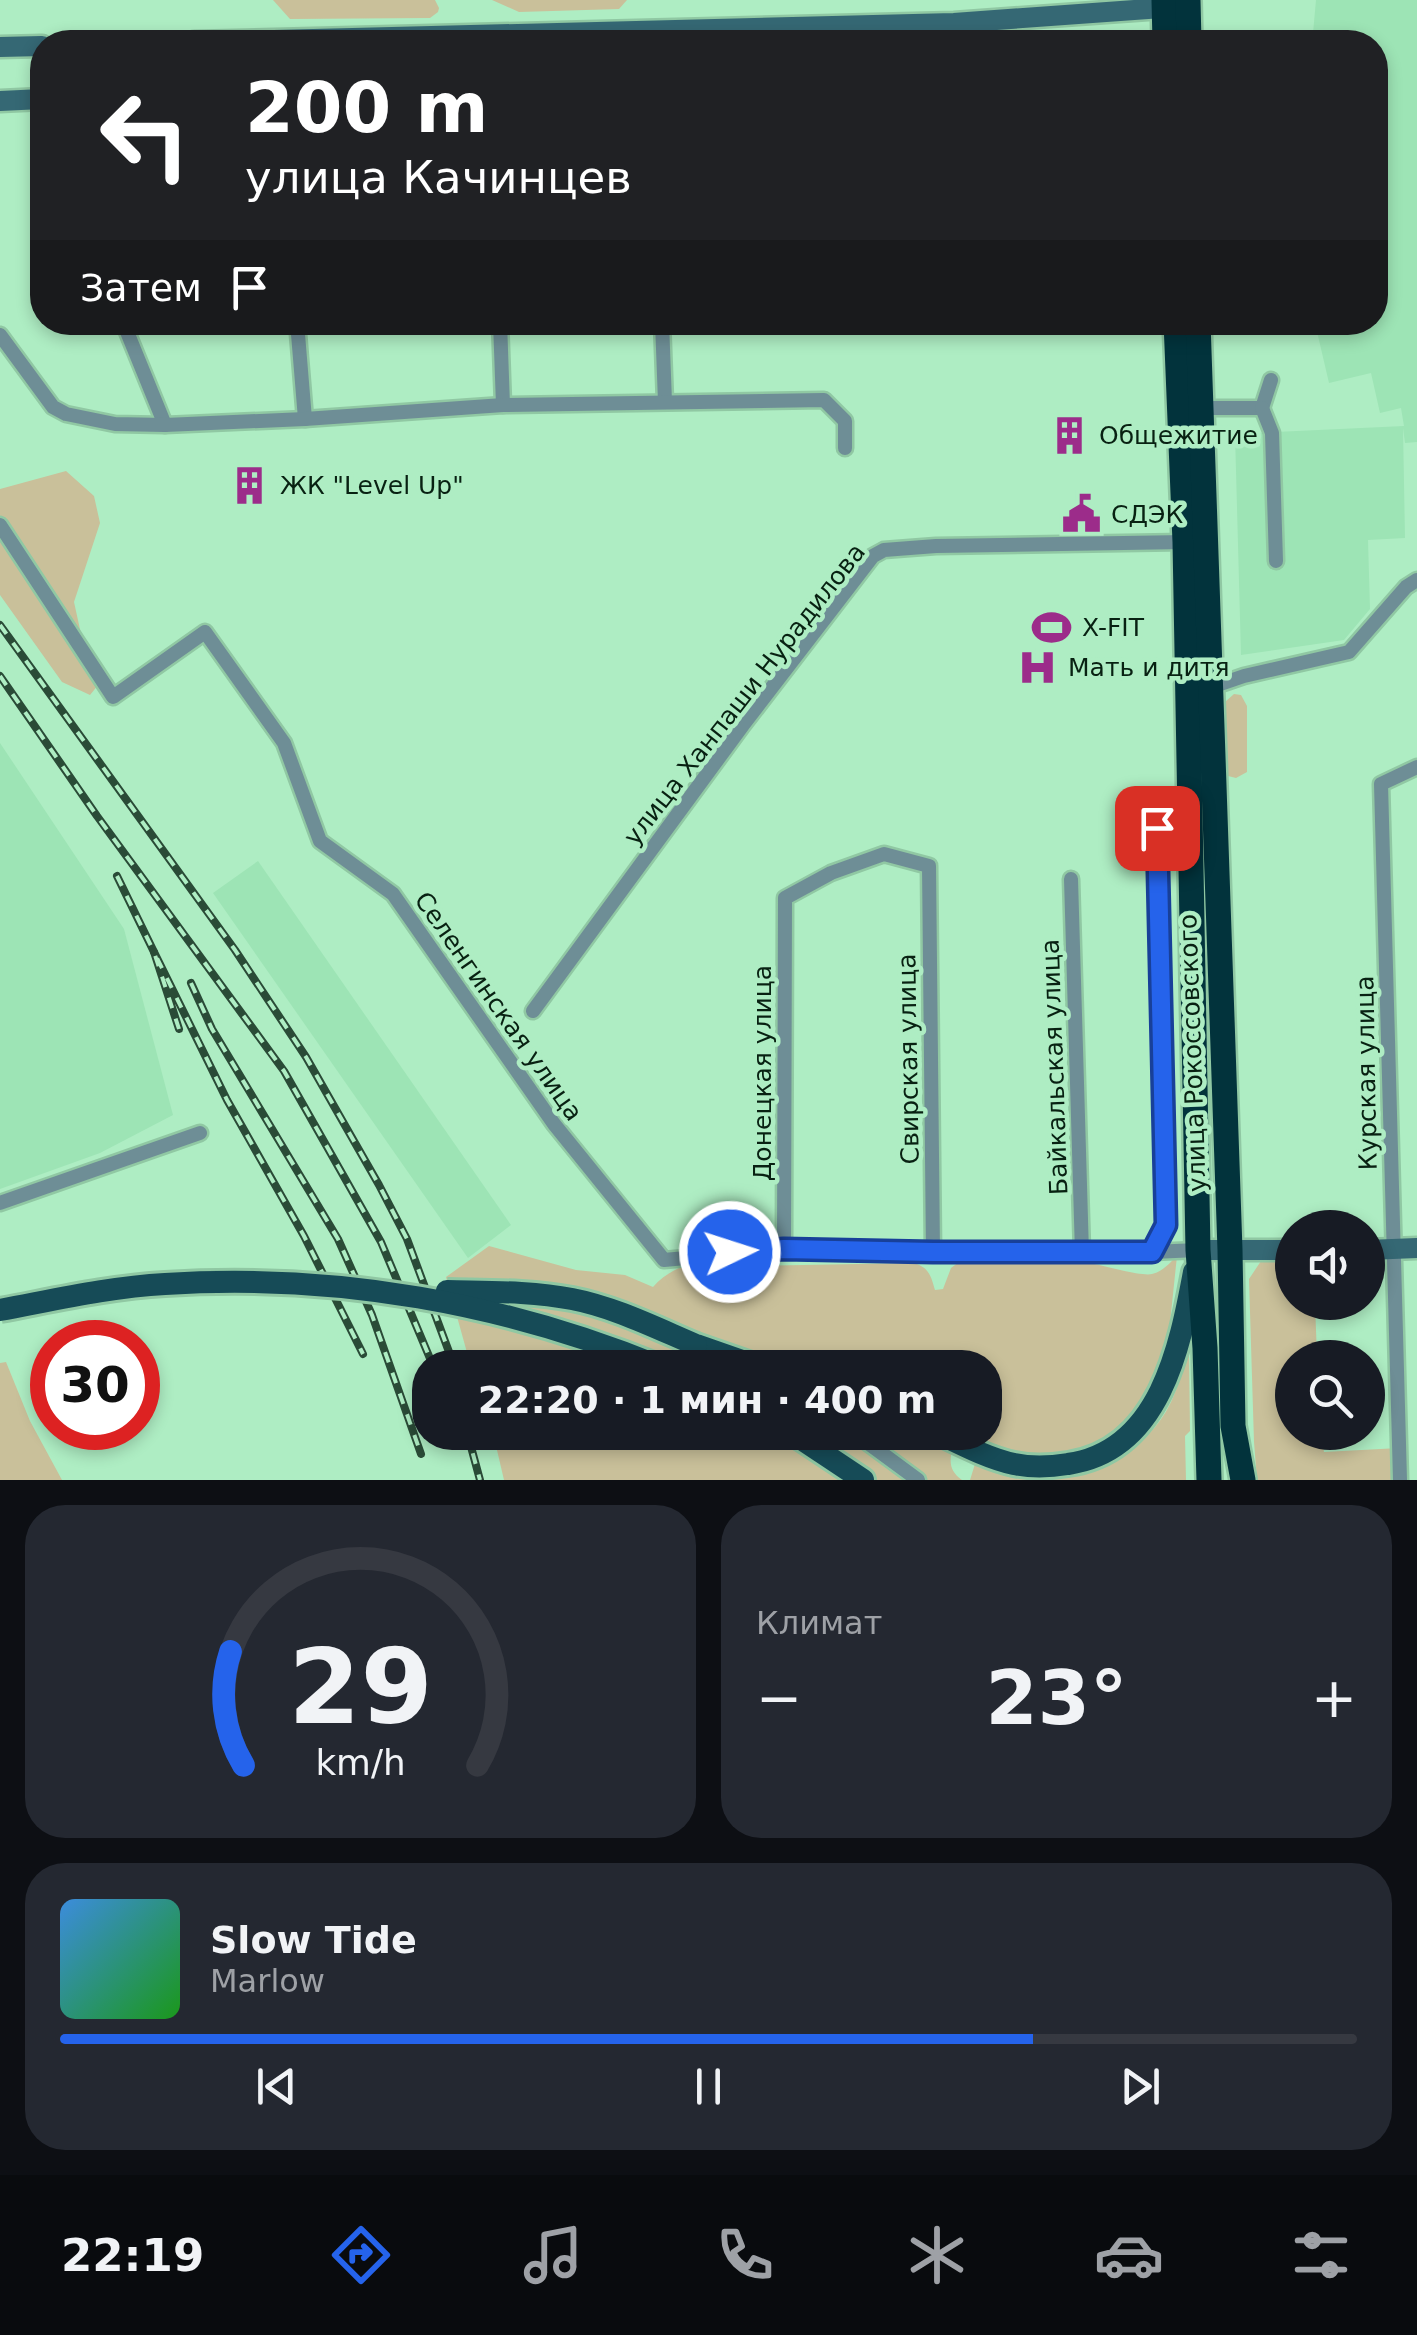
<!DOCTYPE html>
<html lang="ru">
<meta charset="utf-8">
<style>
:root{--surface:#171b24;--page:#242831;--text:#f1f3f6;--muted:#9ea1a6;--line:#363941;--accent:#2563eb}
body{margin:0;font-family:"DejaVu Sans",sans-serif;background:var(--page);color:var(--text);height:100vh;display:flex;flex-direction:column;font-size:38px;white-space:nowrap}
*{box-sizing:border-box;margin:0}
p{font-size:32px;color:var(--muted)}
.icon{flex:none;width:55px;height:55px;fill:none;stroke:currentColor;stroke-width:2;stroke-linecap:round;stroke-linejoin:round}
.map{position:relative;height:1480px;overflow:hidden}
.details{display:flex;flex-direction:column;gap:25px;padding:25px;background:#0d0f14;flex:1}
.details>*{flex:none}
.banner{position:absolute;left:30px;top:30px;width:1358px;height:305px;border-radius:40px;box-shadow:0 5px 15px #0003;background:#202124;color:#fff;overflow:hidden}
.buttons{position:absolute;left:1275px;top:1210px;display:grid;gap:20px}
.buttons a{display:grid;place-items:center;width:110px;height:110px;border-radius:50%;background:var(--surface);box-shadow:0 5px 15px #0003;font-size:50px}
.speed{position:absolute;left:30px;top:1320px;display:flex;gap:20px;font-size:50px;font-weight:700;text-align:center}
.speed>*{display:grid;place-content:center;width:130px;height:130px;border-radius:50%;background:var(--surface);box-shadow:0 5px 15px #0003;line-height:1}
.speed .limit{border:15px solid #d22;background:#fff;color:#111}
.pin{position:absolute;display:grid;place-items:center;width:85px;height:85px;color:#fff;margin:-42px;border-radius:20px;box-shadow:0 5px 15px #0006}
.me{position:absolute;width:110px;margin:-55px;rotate:86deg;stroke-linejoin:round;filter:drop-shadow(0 0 8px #0008)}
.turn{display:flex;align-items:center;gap:35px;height:210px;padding:0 50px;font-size:45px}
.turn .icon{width:130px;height:130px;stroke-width:2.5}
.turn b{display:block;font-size:70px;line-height:85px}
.then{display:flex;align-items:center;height:95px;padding:0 50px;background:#0003;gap:20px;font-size:38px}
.big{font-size:75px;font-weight:700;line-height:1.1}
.details .widget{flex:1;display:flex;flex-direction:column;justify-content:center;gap:15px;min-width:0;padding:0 35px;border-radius:40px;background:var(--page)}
.details .dial{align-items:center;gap:0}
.dial svg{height:260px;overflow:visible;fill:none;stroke:var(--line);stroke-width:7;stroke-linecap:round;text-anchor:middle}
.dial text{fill:var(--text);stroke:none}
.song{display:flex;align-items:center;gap:30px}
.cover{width:120px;height:120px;border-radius:15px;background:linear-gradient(135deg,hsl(210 70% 55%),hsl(120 70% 35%))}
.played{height:10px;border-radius:5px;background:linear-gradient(90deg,var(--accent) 75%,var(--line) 75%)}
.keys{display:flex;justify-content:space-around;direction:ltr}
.heat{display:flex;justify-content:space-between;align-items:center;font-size:55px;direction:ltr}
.details .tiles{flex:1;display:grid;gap:25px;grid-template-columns:1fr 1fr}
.widget:last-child{grid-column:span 2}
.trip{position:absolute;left:412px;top:1350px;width:590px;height:100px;border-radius:40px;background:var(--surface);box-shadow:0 5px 15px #0003;font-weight:700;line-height:100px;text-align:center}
.tab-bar{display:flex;height:160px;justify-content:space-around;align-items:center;background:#090b0e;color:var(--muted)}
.tab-bar .icon{width:70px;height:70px}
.tab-bar .current{color:var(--accent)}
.tab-bar b{font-size:45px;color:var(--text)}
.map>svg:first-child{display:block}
.built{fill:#9de4b5}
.green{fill:#c9c09a}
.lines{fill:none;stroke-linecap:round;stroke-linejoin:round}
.street-casing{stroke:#90c8a3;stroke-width:19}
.secondary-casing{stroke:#90c8a3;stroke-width:25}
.primary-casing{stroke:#90c8a3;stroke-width:28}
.highway-casing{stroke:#90c8a3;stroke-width:30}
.street{stroke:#6e8e96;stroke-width:14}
.secondary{stroke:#356874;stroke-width:20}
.primary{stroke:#164b57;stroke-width:22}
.highway{stroke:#02333c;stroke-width:25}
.rail-casing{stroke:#2a4b37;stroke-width:8}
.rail{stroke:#aeedc3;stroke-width:4;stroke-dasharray:11;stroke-linecap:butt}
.primary-bridge-casing{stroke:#90c8a3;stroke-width:28;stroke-linecap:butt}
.primary-bridge{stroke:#164b57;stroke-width:22}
.route-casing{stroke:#184099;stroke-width:25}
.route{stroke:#2563eb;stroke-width:18}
.labels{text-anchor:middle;stroke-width:9;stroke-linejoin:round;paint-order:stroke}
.poi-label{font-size:25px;fill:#082112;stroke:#aeedc3;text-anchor:start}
.street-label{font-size:25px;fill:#082112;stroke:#aeedc3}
</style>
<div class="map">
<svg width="1417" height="1480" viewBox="0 0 1417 1480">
<rect width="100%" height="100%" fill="#aeedc3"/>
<g class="built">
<path d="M1316,0h101v442l-12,1 -2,-15 2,110 -37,2 2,69 -26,31 -103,15 -6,-221 169,-8 -3,-18 -21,5 -9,-40 -42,10 -14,-60 60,-1v-280h-68l6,-9z"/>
<path d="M0,743l124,186 49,186 -73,38 -100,36z"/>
<path d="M258,861l253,364 -43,33 -255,-365z"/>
</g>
<g class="green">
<path d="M273,0h162l4,8 -1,4 -8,6 -140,1z"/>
<path d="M492,0h135l-8,9 -100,3z"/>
<path d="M1097,30l6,4 2,8h-123l8,-9z"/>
<path d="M987,34l-9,8h-181l-3,-4z"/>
<path d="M66,471l28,25 6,27 -26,79 9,41 24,31 -17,21 -28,-13 -62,-87v-106z"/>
<path d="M1234,694l7,1 6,11v66l-11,6 -8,-2 -3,-8v-66z"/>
<path d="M489,1246l87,24 49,5 28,12c20,-23 49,-27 77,-34l24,13 159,-3c16,4 18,13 22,27l8,-1 8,-21 8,-6c37,-2 88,-4 125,0 15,2 58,15 68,12 10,-2 18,-11 25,-18l-9,86 -16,49 -28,35 -23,18 -47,14 -41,-5 -28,-13 11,-19 -11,-5v-48l-514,-1 -25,-90z"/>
<path d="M1283,1259l4,8h5v35l23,1 2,54 -25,1v74l29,1 3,19 75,-4 1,32h-143l-3,-38 -5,-163 12,-18z"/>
<path d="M1189,1350l1,81 -5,5 1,44h-216l5,-16c17,6 35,13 53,15 57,1 118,-24 143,-77 8,-17 12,-35 18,-52z"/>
<path d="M6,1362l24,59 32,59h-62v-117z"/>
<path d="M493,1433h466c-7,17 -16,34 3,47h-458z"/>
</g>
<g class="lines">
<defs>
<g id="street">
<path d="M123,322l42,103"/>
<path d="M297,322l8,97"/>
<path d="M500,322l3,83"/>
<path d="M662,322l3,80"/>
<path d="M0,335l53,72 13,7 49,10 50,1 140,-6 198,-14 321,-5 21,21v27"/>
<path d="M1200,408h62l9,-28"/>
<path d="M1262,408l10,25 4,128"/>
<path d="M0,525l113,172 92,-65 79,111 36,98 73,53 161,230 110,136 120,-11 149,3h219l14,-27 -9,-397 34,-1"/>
<path d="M1209,688l35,-12 105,-24 57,-65 11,-7"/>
<path d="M1071,879l11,374"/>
<path d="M533,1011l210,-286 130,-169 11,-6 52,-4 249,-4"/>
<path d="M0,1203l200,-70"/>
<path d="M784,1249l1,-351 46,-25 53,-19 45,12 4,386"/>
<path d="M1152,1252l46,-2"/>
<path d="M853,1432l65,48"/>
<path d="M1400,1480l-19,-696 36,-17"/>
</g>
<g id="secondary">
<path d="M194,42l760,-19 222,-16"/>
<path d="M0,47l42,-1"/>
<path d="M0,101l42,-2"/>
<path d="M1198,1250h94"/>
<path d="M1368,1250l49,-2"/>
</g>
<g id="primary">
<path d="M696,1345l66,23"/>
<path d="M791,1432l72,48"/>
<path d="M936,1432c25,12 51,26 78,32 19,4 36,3 54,0 92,-13 112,-117 126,-192"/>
</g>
<g id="highway">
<path d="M1164,0l1,42"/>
<path d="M1188,0l1,42"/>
<path d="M1176,322l9,220 13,708 7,98 4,132"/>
<path d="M1198,322l32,928 3,176 10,54"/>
</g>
</defs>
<use href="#street" class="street-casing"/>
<use href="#secondary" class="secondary-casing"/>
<use href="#primary" class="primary-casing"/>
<use href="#highway" class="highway-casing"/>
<use href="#street" class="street"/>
<use href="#secondary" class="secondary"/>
<use href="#primary" class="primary"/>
<use href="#highway" class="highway"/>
<defs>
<g id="rail">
<path d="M0,625l235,325 71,107 73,128 28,54 48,129"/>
<path d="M0,676l97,140 187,255 97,171 53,126"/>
<path d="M117,876l37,76"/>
<path d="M191,983l21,46 126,210 34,76 49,139"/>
<path d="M179,1029l-25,-77 73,148 77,136 59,118"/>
<path d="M467,1432l13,48"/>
</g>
</defs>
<use href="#rail" class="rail-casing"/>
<use href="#rail" class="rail"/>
<defs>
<g id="primary-bridge">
<path d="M447,1291c42,1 84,0 125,8 42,8 84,29 124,46"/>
<path d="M0,1310c54,-10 110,-23 165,-26 171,-11 340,19 498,84"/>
</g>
</defs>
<use href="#primary-bridge" class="primary-bridge-casing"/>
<use href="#primary-bridge" class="primary-bridge"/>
</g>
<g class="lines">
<defs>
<path id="route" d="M730,1252l54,-3 149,3h219l14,-27 -9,-397"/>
</defs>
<use href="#route" class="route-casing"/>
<use href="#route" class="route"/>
</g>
<defs>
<symbol id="building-bare" viewBox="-9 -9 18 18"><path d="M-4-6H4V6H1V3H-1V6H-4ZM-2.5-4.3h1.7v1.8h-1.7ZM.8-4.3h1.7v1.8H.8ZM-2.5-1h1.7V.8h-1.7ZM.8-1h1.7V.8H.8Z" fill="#9c2c8a" stroke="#aeedc3" stroke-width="2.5" paint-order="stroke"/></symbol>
<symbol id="civic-bare" viewBox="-9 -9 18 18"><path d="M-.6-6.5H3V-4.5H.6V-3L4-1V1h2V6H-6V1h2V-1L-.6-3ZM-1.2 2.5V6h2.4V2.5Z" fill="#9c2c8a" stroke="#aeedc3" stroke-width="2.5" paint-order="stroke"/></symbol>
<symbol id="stadium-bare" viewBox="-9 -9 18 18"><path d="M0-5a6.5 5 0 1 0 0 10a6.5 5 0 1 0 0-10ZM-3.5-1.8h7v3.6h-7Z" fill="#9c2c8a" stroke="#aeedc3" stroke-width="2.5" paint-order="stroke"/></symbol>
<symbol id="hospital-bare" viewBox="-9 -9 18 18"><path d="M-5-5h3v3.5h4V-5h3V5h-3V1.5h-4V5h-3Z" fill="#9c2c8a" stroke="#aeedc3" stroke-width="2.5" paint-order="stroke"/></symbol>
</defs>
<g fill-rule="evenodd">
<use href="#building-bare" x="1042" y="408" width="55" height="55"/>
<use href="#building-bare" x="222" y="458" width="55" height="55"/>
<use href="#civic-bare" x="1054" y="486" width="55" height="55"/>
<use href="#stadium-bare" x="1024" y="600" width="55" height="55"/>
<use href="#hospital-bare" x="1010" y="640" width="55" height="55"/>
</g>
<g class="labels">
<g class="poi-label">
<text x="1099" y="444">Общежитие</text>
<text x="280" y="494">ЖК "Level Up"</text>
<text x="1111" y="523">СДЭК</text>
<text x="1082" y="636">X-FIT</text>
<text x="1068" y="676">Мать и дитя</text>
</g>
<g class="street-label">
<text transform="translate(744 694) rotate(-52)" y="9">улица Ханпаши Нурадилова</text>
<text transform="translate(499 1006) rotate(55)" y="9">Селенгинская улица</text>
<text transform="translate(1192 1053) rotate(-92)" y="9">улица Рокоссовского</text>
<text transform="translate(908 1059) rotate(-91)" y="9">Свирская улица</text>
<text transform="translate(1054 1067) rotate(-92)" y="9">Байкальская улица</text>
<text transform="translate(762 1073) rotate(-90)" y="9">Донецкая улица</text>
<text transform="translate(1366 1073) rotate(-91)" y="9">Курская улица</text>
</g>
</g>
</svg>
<div class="buttons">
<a><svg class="icon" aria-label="sound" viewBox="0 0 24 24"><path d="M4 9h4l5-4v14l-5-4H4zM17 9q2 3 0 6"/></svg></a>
<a><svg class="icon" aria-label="search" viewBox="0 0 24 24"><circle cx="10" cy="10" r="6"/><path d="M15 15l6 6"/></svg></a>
</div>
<div class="speed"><div class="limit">30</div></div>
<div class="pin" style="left:1157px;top:828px;background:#d93025"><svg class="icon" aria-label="arrive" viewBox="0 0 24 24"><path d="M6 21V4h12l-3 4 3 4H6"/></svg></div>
<svg class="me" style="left:730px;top:1252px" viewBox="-20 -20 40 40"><circle r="17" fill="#2563eb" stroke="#fff" stroke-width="3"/><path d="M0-11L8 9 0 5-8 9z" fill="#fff"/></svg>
<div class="trip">22:20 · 1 мин · 400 m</div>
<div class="banner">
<div class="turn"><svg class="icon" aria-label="left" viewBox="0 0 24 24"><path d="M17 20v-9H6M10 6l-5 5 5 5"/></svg><div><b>200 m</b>улица Качинцев</div></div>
<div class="then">Затем<svg class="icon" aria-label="arrive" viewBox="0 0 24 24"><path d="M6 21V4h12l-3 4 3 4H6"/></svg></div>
</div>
</div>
<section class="details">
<div class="tiles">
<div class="widget dial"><svg viewBox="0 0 100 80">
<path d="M14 69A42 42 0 1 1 86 69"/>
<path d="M14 69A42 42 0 0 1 10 34" stroke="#2563eb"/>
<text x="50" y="56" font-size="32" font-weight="700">29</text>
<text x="50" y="72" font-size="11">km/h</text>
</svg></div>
<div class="widget"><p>Климат</p>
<div class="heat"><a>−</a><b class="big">23°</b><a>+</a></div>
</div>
<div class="widget">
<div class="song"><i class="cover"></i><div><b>Slow Tide</b><p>Marlow</p></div></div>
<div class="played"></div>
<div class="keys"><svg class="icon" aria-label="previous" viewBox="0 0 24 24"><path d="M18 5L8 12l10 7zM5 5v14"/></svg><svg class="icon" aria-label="pause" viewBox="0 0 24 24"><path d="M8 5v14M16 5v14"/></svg><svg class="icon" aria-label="next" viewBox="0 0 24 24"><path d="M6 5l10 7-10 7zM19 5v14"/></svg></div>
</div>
</div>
</section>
<nav class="tab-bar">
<b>22:19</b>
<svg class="icon current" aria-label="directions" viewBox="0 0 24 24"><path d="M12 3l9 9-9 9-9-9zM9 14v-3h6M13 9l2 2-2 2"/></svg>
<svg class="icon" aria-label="music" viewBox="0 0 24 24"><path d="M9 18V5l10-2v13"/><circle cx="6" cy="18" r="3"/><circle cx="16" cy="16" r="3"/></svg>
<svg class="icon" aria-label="phone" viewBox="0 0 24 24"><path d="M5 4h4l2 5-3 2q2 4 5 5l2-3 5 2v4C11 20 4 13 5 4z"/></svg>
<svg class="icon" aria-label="climate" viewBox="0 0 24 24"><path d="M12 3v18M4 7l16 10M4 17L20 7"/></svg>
<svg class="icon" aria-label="car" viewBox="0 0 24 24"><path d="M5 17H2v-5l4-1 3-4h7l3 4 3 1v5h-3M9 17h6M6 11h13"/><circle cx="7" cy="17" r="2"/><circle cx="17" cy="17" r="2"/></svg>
<svg class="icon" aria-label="filters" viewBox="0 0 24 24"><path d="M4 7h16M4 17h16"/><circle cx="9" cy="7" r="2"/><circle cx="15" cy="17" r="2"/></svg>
</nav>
